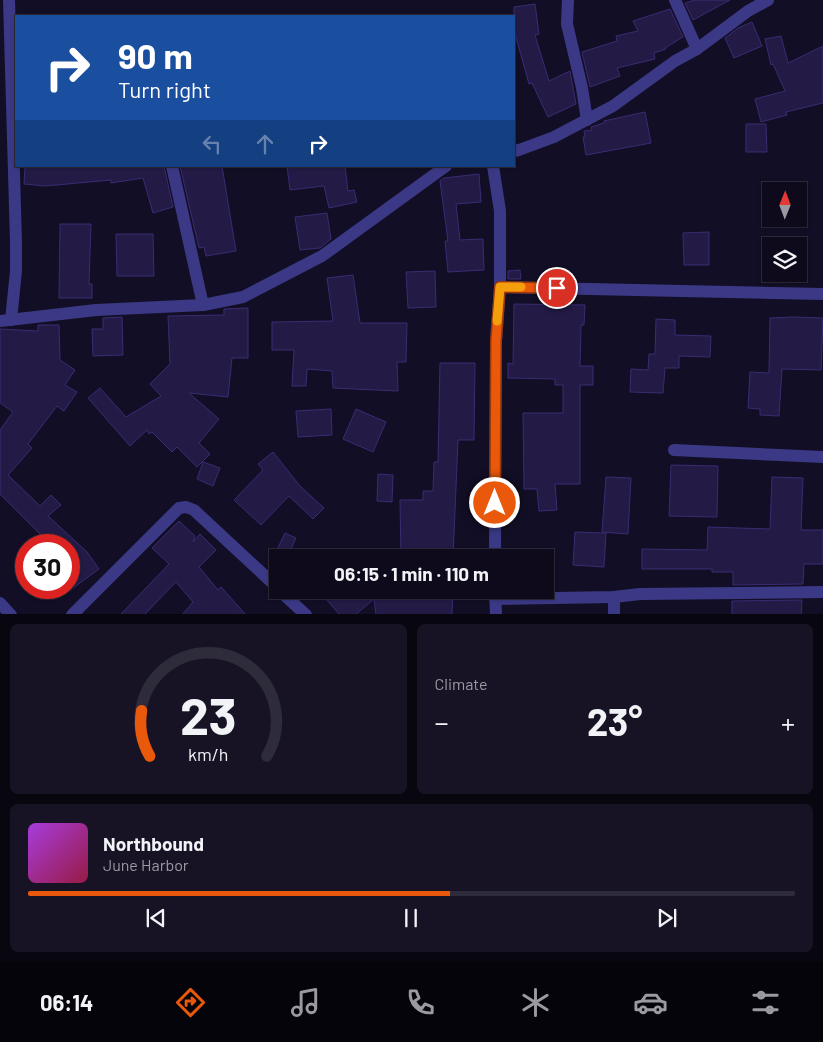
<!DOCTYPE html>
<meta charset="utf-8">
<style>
:root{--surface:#0e0a1c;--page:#171325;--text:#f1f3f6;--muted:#9b9aa3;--line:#2e2b3b;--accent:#ea580c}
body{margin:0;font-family:Barlow,sans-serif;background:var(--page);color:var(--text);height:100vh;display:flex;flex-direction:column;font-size:19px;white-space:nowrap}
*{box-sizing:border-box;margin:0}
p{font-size:16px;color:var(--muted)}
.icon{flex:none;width:28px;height:28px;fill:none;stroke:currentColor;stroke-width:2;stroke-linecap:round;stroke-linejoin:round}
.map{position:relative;height:614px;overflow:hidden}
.side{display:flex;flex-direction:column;gap:10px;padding:10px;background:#08060f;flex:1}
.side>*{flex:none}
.banner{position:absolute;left:15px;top:15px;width:500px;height:152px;border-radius:0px;box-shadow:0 1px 4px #0004,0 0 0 1px var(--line);background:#1a4fa0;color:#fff;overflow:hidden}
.needle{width:32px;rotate:1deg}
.buttons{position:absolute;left:762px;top:182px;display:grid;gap:10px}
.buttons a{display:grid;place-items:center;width:45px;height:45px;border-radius:0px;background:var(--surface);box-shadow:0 1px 4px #0004,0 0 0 1px var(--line);font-size:25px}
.speed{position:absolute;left:15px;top:534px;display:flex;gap:10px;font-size:25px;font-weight:700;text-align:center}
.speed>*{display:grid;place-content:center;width:65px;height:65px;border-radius:50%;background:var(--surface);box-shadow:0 1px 4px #0004,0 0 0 1px var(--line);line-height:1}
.speed .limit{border:8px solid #d22;background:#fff;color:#111}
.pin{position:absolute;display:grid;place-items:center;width:42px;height:42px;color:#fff;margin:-21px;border:2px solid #fff;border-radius:50%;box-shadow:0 1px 5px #0007}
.me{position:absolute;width:55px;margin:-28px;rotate:0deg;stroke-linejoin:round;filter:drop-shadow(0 0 4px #0008)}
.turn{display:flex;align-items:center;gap:18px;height:105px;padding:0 20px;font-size:22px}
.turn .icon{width:65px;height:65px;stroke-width:2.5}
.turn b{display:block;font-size:35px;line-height:42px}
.lanes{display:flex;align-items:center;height:48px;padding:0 20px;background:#0003;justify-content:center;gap:25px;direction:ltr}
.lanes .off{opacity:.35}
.big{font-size:38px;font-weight:700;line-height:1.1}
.side .widget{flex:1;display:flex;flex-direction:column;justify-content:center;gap:8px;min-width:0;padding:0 18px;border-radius:8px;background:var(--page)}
.side .dial{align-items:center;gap:0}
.dial svg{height:130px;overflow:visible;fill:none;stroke:var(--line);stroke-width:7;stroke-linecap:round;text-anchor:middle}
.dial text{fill:var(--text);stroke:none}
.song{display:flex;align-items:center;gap:15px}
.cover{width:60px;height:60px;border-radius:8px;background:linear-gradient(135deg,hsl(280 70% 55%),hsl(340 70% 35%))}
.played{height:5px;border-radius:2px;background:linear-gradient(90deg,var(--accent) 55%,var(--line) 55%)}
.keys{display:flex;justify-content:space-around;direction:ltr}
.heat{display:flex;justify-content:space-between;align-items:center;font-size:28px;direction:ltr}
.side .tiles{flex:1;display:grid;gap:10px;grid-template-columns:1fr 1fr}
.widget:last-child{grid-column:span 2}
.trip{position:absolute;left:269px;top:549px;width:285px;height:50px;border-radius:0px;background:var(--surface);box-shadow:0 1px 4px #0004,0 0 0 1px var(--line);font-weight:700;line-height:50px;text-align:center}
.tabs{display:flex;height:80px;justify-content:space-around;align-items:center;background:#06040b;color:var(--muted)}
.tabs .icon{width:35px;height:35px}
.tabs .active{color:var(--accent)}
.tabs b{font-size:22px;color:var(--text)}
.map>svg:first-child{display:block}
.building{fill:#231a46;stroke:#3a2c73}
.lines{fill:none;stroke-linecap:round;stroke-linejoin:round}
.street{stroke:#3b3985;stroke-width:12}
.route-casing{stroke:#983908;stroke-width:12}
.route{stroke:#ea580c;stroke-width:9}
.slow{stroke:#f59e0b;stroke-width:9}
</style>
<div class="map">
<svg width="823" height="615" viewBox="0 0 823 615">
<rect width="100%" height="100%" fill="#120e25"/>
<g class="building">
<path d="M695,0h35l-37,20 -8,-17z"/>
<path d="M535,4l4,30 -4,1 14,46 21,-10 6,33 -28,13 -16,-34 -3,1 -15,-54v-23z"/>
<path d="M670,9l13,28 -18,11 1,1 -12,4 1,6 -38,9 3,8 -30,11 -8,-35 35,-11 -1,-5 22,-5 -5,-10z"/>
<path d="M752,22l10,24 -28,12 -9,-20 13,-10z"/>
<path d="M781,36l7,27 35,-17v57l-37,9 1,3 -26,7 -6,-23 30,-8 -12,-27 -2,1 -6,-26z"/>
<path d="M645,112l6,31 -65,12 -3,-18h2l-1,-6 8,-1 -1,-3 13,-4v-2z"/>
<path d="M746,124h20l1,28h-21z"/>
<path d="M25,166h139l9,41 -20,6 -10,-35 -32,5v-3l-66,6 -21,-2z"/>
<path d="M180,166h42l14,85 -30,5 -2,-9 -5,1z"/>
<path d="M287,166h58l3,25 6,-1 3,12 -28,6 -5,-22 -34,4z"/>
<path d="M479,174l2,28 -25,2 4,36 23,-1 1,31 -36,2 -3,-31h3l-8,-60 4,-3z"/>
<path d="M327,213l4,26 -11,9 -20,2 -5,-33z"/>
<path d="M60,224h31l-2,60h3v14h-33z"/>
<path d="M709,232v33h-25l-1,-32z"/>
<path d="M116,234h37l1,42h-37z"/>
<path d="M520,270l1,9h-13v-8z"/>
<path d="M435,271l1,36 -28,1 -2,-36z"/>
<path d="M353,275l7,48h47l-1,39h-9l1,29 -65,-3 -1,-17 -25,-2 -1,17h-14l2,-36h-22v-28l61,-1 -6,-43z"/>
<path d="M514,304l71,1 -1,20h-3l-1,41h13v19h-13v99h-25l2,26 -18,1 -2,-22h-13l-1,-76h40v-28h-8v-6l-47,-1v-15l5,1z"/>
<path d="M248,308v50h-16l-4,39 -39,-4 30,26 -20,24 11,11 -13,13 -20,-20 -5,5 -20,-20 -3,2 -2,-4 -17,16 -42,-48 12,-10 26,29 35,-21 -11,-12 20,-20 -2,-48 56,-1v-6z"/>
<path d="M122,317l1,38 -30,1 -1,-27h11v-11z"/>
<path d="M794,317l29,1 -2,52 -39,-1 -3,47 -19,-1v-6l-12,-1 2,-36 19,1 1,-55z"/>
<path d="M656,319l19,1v15l36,1 -1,21 -31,-1v12h-14l-2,25 -33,-1 1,-23 17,1 1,-16h6z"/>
<path d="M38,325h21l1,35 15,10 -10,15 12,7 -13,19 -7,-5 -29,38 4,4 -24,27 32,31 11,-11 10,10 -13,11 39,36 12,17 -30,22v-46h-18l-51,-51v-64l13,-18 -13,-9v-74l38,2z"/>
<path d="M440,363h35l-1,77h-16l-5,118h-52l-1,-58h23v-9h10l1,-29h4z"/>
<path d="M331,409l1,26 -34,2 -2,-26z"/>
<path d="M356,409l30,13 -13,30 -30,-13z"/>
<path d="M273,452l27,34 24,22 -11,11 -24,-23 -28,29 -27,-25 29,-30 -5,-6z"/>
<path d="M203,462l17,6 -7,18 -16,-7z"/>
<path d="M671,465l47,1 -1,51 -48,-1z"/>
<path d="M378,474l15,1 -1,27 -15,-1z"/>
<path d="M606,477l25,1 -3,56 -26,-2z"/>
<path d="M772,477l31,1 -2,52h22v34h-19l-1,20 -70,1v-13h-21v-3h-70v-20l65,1 1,-23 62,2z"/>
<path d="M179,521l16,15 -2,6 7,-8 16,16 -17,17 19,23 3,-3 25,28h-64l11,-13 -17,-20 -32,33h-24l49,-51 -17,-16z"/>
<path d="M575,532l31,1 -2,34 -31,-2z"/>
<path d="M285,533l11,5 -9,20h-14z"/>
<path d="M318,590h33l8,8 37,-3 2,3 1,-8h54l-1,25h-76l-2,-16 -19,16h-15z"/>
<path d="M802,600l-1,15h-69v-14z"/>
</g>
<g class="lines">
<g class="street">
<path d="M9,0l7,242v29l-5,49"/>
<path d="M568,0l-1,24 15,64 5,32"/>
<path d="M675,0l22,49"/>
<path d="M514,151l5,-1 35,-13 59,-31 62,-45 22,-12 51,-38 20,-11"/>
<path d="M172,166l31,139"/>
<path d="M493,166l7,45v76l-4,54 -1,217"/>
<path d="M500,287l323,7"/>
<path d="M0,321l96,-11 107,-5 40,-8 79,-41 124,-90"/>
<path d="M674,450l149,7"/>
<path d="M279,590l27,25"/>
<path d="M495,590l1,25"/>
<path d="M614,597v18"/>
<path d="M495,599l119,-2 26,-3 183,-2"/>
<path d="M0,603l11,12"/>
<path d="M72,615l107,-107 7,-1 8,3 84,78"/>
</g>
</g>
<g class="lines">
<defs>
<path id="route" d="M495,503l1,-162 4,-54 57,1"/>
</defs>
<use href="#route" class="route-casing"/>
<use href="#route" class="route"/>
<path class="slow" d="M497,321l3,-34h21"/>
</g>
</svg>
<div class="buttons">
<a><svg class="needle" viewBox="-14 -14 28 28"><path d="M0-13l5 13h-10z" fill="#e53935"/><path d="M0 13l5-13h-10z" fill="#9b9aa3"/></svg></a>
<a><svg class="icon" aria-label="layers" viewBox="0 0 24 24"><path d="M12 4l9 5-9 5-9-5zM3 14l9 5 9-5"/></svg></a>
</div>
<div class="speed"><div class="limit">30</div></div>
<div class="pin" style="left:557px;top:288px;background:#d93025"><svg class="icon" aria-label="arrive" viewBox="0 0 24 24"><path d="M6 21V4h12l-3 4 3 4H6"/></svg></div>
<svg class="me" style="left:495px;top:503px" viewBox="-20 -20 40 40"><circle r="17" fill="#ea580c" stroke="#fff" stroke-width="3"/><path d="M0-11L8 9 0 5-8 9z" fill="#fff"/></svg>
<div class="trip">06:15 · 1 min · 110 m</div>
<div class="banner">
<div class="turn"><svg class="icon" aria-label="right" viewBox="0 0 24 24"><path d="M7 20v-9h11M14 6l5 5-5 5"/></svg><div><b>90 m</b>Turn right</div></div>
<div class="lanes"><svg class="icon off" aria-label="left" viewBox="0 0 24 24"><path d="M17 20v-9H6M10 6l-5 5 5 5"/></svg><svg class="icon off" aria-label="ahead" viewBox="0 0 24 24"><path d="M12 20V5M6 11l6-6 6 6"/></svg><svg class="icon" aria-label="right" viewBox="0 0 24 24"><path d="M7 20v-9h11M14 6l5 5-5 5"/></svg></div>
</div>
</div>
<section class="side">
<div class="tiles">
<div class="widget dial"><svg viewBox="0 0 100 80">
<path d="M14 69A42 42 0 1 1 86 69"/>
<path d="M14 69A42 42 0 0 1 9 41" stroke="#ea580c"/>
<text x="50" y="56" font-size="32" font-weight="700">23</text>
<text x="50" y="72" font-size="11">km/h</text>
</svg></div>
<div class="widget"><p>Climate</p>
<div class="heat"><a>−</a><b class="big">23°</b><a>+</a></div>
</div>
<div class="widget">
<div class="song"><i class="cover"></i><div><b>Northbound</b><p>June Harbor</p></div></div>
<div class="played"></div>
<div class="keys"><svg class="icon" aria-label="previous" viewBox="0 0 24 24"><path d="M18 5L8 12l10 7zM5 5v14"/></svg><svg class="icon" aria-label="pause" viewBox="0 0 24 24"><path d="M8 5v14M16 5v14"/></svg><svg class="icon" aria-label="next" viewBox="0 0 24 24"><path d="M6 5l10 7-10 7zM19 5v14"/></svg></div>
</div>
</div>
</section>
<nav class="tabs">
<b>06:14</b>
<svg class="icon active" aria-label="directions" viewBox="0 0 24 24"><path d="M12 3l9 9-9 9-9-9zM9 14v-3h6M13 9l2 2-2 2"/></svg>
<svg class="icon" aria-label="music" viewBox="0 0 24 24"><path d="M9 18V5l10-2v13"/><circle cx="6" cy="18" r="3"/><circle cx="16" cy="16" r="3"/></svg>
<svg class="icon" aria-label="phone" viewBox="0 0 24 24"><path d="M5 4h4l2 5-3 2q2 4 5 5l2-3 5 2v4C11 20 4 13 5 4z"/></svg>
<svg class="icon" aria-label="climate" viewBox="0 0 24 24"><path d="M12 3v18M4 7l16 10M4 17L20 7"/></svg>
<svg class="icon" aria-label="car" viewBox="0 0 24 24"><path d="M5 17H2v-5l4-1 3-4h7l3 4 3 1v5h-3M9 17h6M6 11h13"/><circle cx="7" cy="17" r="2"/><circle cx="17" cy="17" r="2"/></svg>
<svg class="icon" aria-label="filters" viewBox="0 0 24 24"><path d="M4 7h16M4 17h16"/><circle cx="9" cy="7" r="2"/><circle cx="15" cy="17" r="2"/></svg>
</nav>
